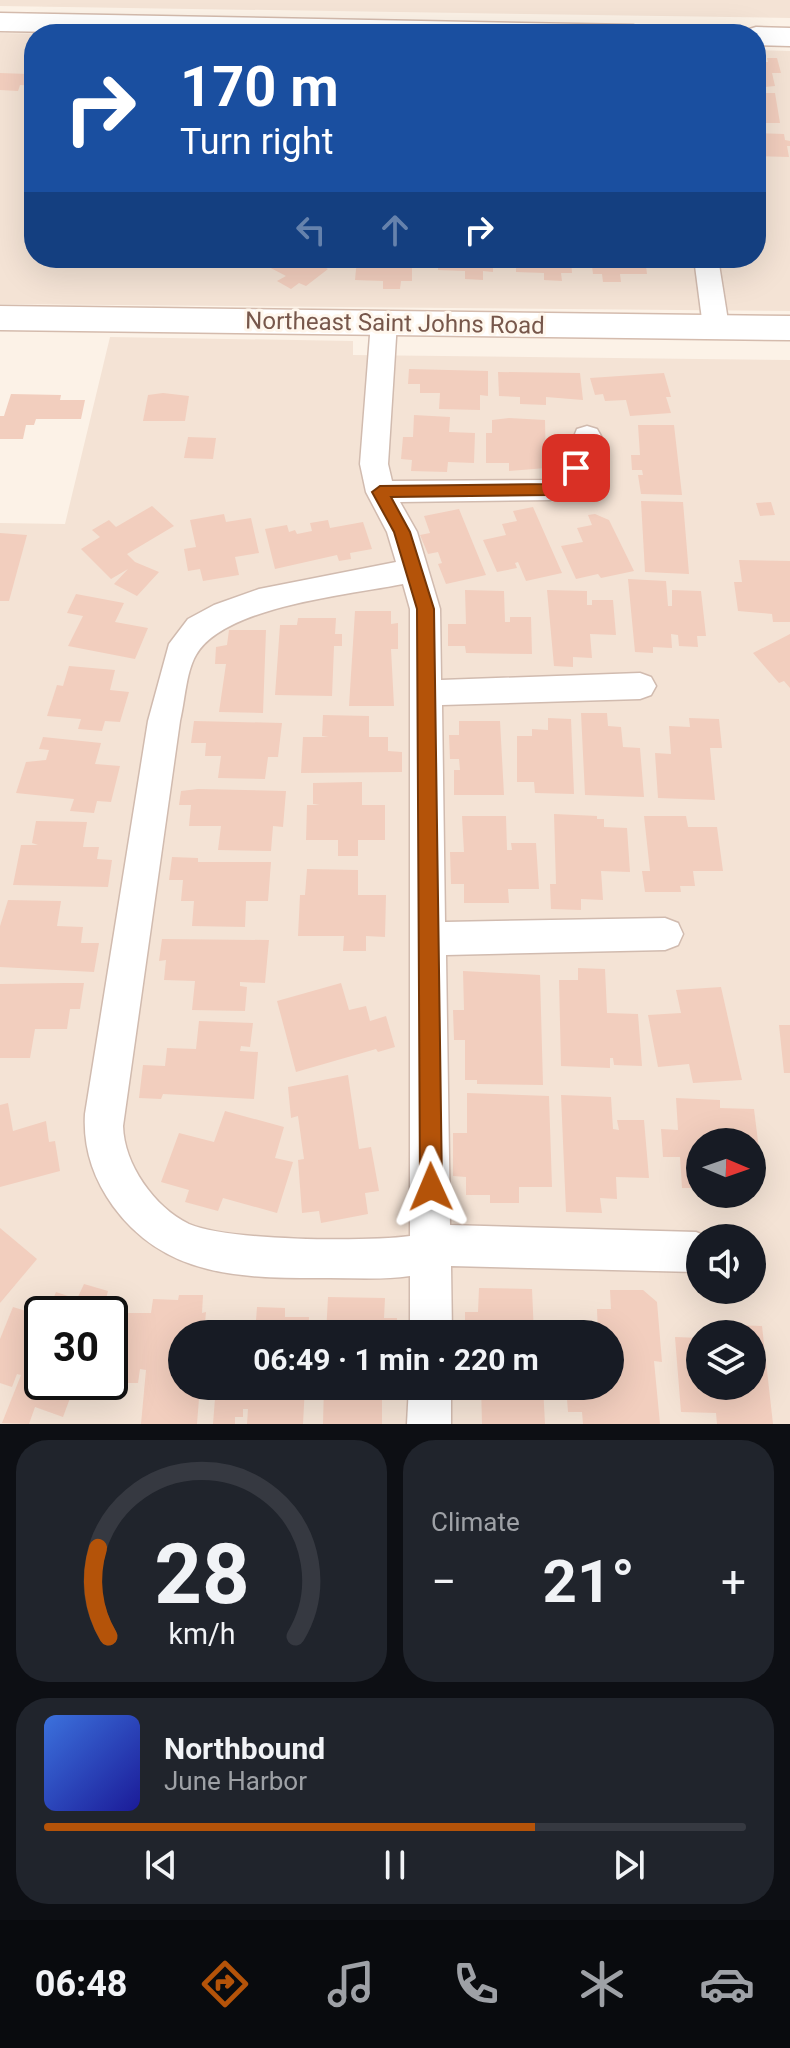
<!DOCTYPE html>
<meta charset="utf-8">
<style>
:root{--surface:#171b24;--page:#20242c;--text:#f1f3f6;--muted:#9ea1a6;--line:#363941;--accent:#b45309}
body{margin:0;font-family:Roboto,sans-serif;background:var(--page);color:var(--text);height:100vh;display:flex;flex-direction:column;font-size:30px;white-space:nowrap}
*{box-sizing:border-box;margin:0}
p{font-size:26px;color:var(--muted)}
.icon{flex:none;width:44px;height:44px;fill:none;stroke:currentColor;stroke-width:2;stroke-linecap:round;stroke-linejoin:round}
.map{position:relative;height:1424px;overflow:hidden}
.details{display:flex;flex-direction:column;gap:16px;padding:16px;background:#0d0f14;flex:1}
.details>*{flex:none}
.banner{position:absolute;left:24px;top:24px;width:742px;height:244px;border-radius:32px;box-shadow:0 8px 32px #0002;background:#1a4fa0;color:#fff;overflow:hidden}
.needle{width:52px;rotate:92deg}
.fabs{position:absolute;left:686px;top:1128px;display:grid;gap:16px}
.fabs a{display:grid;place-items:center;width:80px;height:80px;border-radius:50%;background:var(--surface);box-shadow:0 8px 32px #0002;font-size:40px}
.speed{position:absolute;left:24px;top:1296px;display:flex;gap:16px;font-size:40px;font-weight:700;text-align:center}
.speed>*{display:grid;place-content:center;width:104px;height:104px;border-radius:50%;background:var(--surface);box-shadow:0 8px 32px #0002;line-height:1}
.speed .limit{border:4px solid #111;border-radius:12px;background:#fff;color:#111}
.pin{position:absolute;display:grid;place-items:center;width:68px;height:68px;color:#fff;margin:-34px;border-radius:16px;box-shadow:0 4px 12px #0006}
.me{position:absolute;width:88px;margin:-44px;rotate:359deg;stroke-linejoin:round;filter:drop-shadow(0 0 6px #0008)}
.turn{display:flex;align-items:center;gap:28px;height:168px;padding:0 24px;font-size:36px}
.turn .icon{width:104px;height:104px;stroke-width:2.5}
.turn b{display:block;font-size:56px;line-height:68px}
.lanes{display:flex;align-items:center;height:76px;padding:0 24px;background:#0003;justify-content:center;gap:40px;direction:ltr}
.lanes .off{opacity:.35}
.big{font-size:60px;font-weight:700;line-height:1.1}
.details .tile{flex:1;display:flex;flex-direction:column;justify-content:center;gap:12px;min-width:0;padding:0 28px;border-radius:32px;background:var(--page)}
.details .dial{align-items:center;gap:0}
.dial svg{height:208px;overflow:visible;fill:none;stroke:var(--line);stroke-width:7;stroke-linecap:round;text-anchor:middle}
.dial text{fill:var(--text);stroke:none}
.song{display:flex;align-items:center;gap:24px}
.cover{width:96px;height:96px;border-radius:12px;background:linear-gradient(135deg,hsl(220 70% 55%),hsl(240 70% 35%))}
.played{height:8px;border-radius:4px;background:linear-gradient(90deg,var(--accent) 70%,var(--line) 70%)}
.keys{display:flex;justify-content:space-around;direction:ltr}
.heat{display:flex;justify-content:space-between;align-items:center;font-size:44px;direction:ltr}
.details .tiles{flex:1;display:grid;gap:16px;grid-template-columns:1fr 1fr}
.tile:last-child{grid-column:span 2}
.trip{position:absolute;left:168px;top:1320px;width:456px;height:80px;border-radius:40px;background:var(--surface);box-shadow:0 8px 32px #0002;font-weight:700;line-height:80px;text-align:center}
.tab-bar{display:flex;height:128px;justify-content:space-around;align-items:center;background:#090b0e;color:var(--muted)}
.tab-bar .icon{width:56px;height:56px}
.tab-bar .on{color:var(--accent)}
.tab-bar b{font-size:36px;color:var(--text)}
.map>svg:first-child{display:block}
.residential{fill:#f4e3d5;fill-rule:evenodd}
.building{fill:#f2cebe}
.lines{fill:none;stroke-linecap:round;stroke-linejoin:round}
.street-casing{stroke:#d1bbaf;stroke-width:3}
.secondary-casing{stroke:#d4bbad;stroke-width:3}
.street{fill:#fff;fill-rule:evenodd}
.secondary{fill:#fff;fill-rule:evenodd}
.route{fill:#b45309;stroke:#753606;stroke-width:2}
.labels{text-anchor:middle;stroke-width:6;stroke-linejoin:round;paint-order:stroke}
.street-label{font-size:24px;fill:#77574b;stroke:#fff7ed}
</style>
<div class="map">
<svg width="790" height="1424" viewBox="0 0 790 1424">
<rect width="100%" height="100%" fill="#fcf2e7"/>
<g class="residential">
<path d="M0,0h790v18l-790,-12z"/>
<path d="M0,33l48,1h-14v224h722v-208l34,1v260l-790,-7z"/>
<path d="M110,337l243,4v14l437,5v1064h-790v-901l65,1zM700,1142h52v52h-52zM700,1238h52v52h-52zM42,1314h68v68h-68zM182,1334h428v52h-428zM700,1334h52v52h-52z"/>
</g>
<g class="building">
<path d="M767,58h10l4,15h-9l3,13 -19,2v-26h12z"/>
<path d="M30,65h4v21l-14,-1 -2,6 -18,-1v-17l28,1z"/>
<path d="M756,93h19l5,30h-24z"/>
<path d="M756,133l28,1 1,6 5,1v5h-3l2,11 -33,-1z"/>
<path d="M274,258h33l21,11 -22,17 -7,-3 -8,6 -14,-8 9,-5 -21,-11z"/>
<path d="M438,258h55v14l-10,-1v9l-18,-1v-8l-27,-1z"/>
<path d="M516,258h55l1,15h-11l1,8 -18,-1v-7l-28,-1z"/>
<path d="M591,258h54l2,16h-27l1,8h-18l-1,-8h-9z"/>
<path d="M357,259l55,1v21h-11l-1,8h-17v-8l-28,-1z"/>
<path d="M409,369l79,2v25l-8,-1v15l-41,-1 1,-16h-20v-9h-12z"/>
<path d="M498,372l82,1 3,27 -37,-3v8l-26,-1v-7l-21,-1z"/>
<path d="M664,373l7,24h-5l5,16 -41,3 -4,-16 -21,1 -2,-7 -8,1 -5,-17z"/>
<path d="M163,393l26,3 -4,25h-42l5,-26z"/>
<path d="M11,394l50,1 -1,5h25l-4,19h-45l-2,6h-8l-3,14h-23v-23h4z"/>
<path d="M414,415l36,2 -1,15 26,1 -1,30 -26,-1 -1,10 -36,-1 1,-11 -11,-1 2,-22h10z"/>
<path d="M509,418l36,2 1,48 -37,3v-8h-23v-30h6v-13z"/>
<path d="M638,425h36l8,70 -41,-1 -3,-19h5l-1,-5h-10l-1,-15h9z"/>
<path d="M188,437l28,1 -3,21 -29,-1z"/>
<path d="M641,501l42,1 6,72 -44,-2z"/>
<path d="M771,502l4,13 -15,1 -4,-13z"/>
<path d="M152,506l22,20 -47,28 8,8 24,10 -22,24 -23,-12 14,-15 -17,10 -30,-30 19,-12 -8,-7 17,-10 7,7z"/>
<path d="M533,507l29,66 -36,8 -8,-19 -3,1 2,5 -20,4 -14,-32 23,-5 -4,-11 15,-3 -4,-10z"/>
<path d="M459,509l27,66 -40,9 -8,-20 4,-1 -4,-11 -10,2 -8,-19 10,-2 -6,-17z"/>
<path d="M224,514l2,8 25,-4 8,35 -24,4 4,18 -36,6 -3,-12 -12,2 -4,-22 12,-2 -6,-27z"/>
<path d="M595,514l14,6 25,51 -33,7 -3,-4 -22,5 -15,-33 22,-4 -6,-14 15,-3 -4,-10z"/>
<path d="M328,520l2,8 33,-6 9,27 -22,4 1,6 -12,2 -2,-6 -62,14 -10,-40 22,-4 2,7 6,-2 2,4 15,-3 -2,-8z"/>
<path d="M0,533l27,2 -18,66h-9z"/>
<path d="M739,560l51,1v61h-17l-1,-8 -34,-3 -4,-29h8z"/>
<path d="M628,579l38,2 2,25h4v-16l29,1 5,45h-9l1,11 -19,-1 -1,-11 -7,-1 1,14 -19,-1v6l-18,-1z"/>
<path d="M465,590l39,1 1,31h5v-5h21l1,37 -66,-1 -1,-7h-17v-22h18z"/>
<path d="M547,590l40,1v14h5v-5h21l3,35 -26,-1 2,24 -19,-1v10l-19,-1z"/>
<path d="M76,594l48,9 -9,19 33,6 -13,31 -67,-13 15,-30 -16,-3z"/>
<path d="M355,611h36v13l7,-1v26h-7l3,57h-45z"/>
<path d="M298,618h38l-1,16h7v12h-8l-2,50 -57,-1 5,-70h17z"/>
<path d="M229,630h37l-3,83 -44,-1 7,-48h-11l1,-17 11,-2z"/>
<path d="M790,634v54l-6,-7 -5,2 -26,-30z"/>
<path d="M69,666l46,4 -5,20 19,2 -9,30 -15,-1 -3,10 -24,-2 3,-10 -34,-3 10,-31 6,1z"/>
<path d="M581,713h26l1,13 13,1 2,20 17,1 4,49 -59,-2z"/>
<path d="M323,715l46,1v21h19v14l14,1v20l-101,1 2,-36h26l-7,-1z"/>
<path d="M548,718l23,1 3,75 -39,-1 -1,-11h-17v-46h15v-7l16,1z"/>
<path d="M689,718l30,1 3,29h-12l5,52 -57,-2 -3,-45 16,1 -2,-28 21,1z"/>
<path d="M194,721l88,2 -4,34h-10l-3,22 -47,-1 3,-22h-16l1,-13h-15z"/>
<path d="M459,721h41l4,74h-50v-25h6l-1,-11h-9l-1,-24h10z"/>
<path d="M43,737l58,6 -6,21 25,2 -9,36 -14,-1 -3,12 -24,-2 4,-12 -58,-6 10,-31 20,-2 3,-10 -10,-1z"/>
<path d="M362,782v23h23v35h-27v16h-20v-16h-32l1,-35h13l-7,-1v-21z"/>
<path d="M198,789l88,2 -3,36 -10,-1 -2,25 -53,-1 3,-24h-32l2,-21h-12l2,-14z"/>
<path d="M554,814l43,2v3h7v8l23,1 3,44 -29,-1 2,29 -22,-1v11l-30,-1 -1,-25h6z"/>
<path d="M462,816h44l1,34h5l-1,-7h25l3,46h-31l1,14h-45v-19h-13l-1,-32h14z"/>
<path d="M644,816h42l2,11h29l6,44h-30l2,15h-15l1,6h-36l-3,-21h8z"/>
<path d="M36,821l51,1 -4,25h16l-2,12 15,1 -4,27 -95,-2 8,-40h17l-6,-2z"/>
<path d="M172,857l26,1v4h73l-3,39h-22l-1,26 -53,-1 2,-25h-13l2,-21h-14z"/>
<path d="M307,869l51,1v25h28l-1,42 -19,-1v15h-23l1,-15h-46l2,-41h5z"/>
<path d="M8,900l53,1 -4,25 26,1 -2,16h18l-5,29 -94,-5v-41z"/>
<path d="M162,939l107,1 -4,43 -25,-1v4l7,1 -2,24 -53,-1 3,-29 -31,-1 2,-20 -7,1z"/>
<path d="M578,968l27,1 2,44 31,1 4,52 -28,-1 -1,-7h-3v10l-49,-2 -2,-86h19z"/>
<path d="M463,971l77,4 3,110 -66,-1v-4h-12v-40h-11l-1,-30h11z"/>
<path d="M65,983h19l-4,26h-10l-3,20h-32l-5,29h-30v-74z"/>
<path d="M341,983l8,27 17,-4 4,15 16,-5 9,31 -17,5 -2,-3 -80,23 -19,-71z"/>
<path d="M721,987l21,93 -49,3 -4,-19 -31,3 -10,-52 33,-2 -5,-23z"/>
<path d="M199,1021l54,2 -3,24 -9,-1 -1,5 18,1 -4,47 -91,-5 -2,5 -22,-1 4,-33 22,1 2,-18 29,1z"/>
<path d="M779,1025h11v48h-6z"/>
<path d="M348,1075l11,74 12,-2 8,44 -14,2 3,21 -47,9 -2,-12 -17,2 -4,-53 6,-1 -6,-43 -7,2 -3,-31z"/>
<path d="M467,1093l82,3 3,91h-33v16h-29v-8h-24v-18l-13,-1v-43h14z"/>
<path d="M561,1095l50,2 2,32 6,1 -2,-10h27l5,58 -33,-1 1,22 -17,-1 2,15 -36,-1z"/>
<path d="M676,1098l44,2v8l34,1 7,57h-9v-24h-52v46h-18l-2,-31h-17l-2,-28 17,1z"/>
<path d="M8,1103l5,28 33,-10 3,21 6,-1 5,30 -60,16v-82z"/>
<path d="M225,1111l59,16 -9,31 18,4 -16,51 -54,-15 -5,13 -33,-9 4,-12 -28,-8 18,-49 35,9z"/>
<path d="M0,1228l37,31 -37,44z"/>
<path d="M84,1284l24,7 -6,23h-55l9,-22 21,7z"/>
<path d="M479,1288l53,1 2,45h-69v-22h13z"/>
<path d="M610,1290h33l14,12 5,60 -8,-1 6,63h-77l-1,-12h-14l-2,-26h44v-52h-12l-1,-25h14z"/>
<path d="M179,1295h24l-1,18 4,-1 -2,22h-22v52h18l-3,38h-56l5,-54 -6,-1 -2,14h-28l8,-70h33l2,-14 25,1z"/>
<path d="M328,1297l57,1 -1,20h13l-1,16h-70z"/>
<path d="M13,1307l29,9v66h34l-13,35 -28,-10 -6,17 -27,-1 19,-48 -4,-1 -5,13 -12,-4v-44z"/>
<path d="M257,1307l28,1v9h24l-1,17h-53z"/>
<path d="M709,1324l53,2 11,98h-56l-1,-11 -35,-1 -6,-75 25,1v48h52v-52h-42z"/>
<path d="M216,1386h89l-2,38h-56l1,-15h-5v8h-8v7h-22z"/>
<path d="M324,1386h58v38h-59z"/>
<path d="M481,1386h62l2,38h-63z"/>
</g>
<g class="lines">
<defs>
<g id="street">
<path d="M694,258h24l11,69 -4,6 -9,3 -9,-3 -4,-6z"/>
<path d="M384,313l9,3 4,6 -9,142 4,17 153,-1 18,-16 14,-35 10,-3 10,3 4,7c-9,29 -19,55 -51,64l-150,2 17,30 23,77 1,71 199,-7 11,4 5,9 -5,9 -11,4 -198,6 3,217 220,-4 13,5 5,11 -5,11 -13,5 -219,5 4,270 246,7 14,6h-10v33l-4,1 -245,-6 1,68h-42v-58c-26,4 -53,2 -80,2 -83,0 -163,2 -217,-72 -20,-28 -30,-58 -28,-92l63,-393 21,-77 19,-25 26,-14 45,-16 137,-27 -9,-30 -21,-40 -6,-28 11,-142 4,-6zM403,584l7,25v627c-44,6 -182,5 -221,-12 -35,-17 -65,-60 -66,-98l57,-405c5,-20 6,-49 16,-66 28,-49 153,-60 207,-71z"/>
<path d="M409,1386h42v38h-44z"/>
</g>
<g id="secondary">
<path d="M0,13l633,12 10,3 5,6h-473l-175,-3z"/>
<path d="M756,27l34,1v18l-34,-1v-11h-13l3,-4z"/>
<path d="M0,306l790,10v24l-790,-10z"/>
</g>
</defs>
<use href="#street" class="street-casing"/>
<use href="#secondary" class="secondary-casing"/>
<use href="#street" class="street"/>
<use href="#secondary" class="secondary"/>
</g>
<path class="route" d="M576,462l8,6 -11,17 -23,10 -159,2 19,35 24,77 8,578 -3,8 -8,3 -8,-3 -3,-8 -3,-578 -23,-77 -22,-40 8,-6 168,-2c12,-6 20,-19 28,-22z"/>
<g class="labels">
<g class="street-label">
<text transform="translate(395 323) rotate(1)" y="8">Northeast Saint Johns Road</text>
</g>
</g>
</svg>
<div class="fabs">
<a><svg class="needle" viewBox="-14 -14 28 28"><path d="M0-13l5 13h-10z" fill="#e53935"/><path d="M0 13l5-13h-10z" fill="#9ea1a6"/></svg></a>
<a><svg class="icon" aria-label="sound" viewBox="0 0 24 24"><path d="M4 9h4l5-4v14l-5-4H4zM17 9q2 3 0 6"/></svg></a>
<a><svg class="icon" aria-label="layers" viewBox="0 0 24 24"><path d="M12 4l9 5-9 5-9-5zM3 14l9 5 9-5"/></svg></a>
</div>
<div class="speed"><div class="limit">30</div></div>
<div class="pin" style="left:576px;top:468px;background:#d93025"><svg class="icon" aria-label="arrive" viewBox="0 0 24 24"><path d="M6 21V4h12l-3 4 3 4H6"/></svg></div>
<svg class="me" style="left:431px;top:1187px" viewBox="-20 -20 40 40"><path d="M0-17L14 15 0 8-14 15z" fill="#b45309" stroke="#fff" stroke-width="4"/></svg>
<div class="trip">06:49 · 1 min · 220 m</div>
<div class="banner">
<div class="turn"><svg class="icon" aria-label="right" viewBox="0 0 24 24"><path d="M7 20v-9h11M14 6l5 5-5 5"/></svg><div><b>170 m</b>Turn right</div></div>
<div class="lanes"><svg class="icon off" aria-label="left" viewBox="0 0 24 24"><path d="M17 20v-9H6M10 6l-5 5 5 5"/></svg><svg class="icon off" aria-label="ahead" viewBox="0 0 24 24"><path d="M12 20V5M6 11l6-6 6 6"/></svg><svg class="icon" aria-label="right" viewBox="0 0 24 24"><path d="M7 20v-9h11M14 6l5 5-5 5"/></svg></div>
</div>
</div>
<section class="details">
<div class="tiles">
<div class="tile dial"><svg viewBox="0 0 100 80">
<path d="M14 69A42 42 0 1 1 86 69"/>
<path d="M14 69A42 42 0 0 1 10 35" stroke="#b45309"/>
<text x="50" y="56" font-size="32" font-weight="700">28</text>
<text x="50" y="72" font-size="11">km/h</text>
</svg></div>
<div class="tile"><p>Climate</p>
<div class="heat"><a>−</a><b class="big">21°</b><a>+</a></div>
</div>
<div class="tile">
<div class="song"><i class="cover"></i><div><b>Northbound</b><p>June Harbor</p></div></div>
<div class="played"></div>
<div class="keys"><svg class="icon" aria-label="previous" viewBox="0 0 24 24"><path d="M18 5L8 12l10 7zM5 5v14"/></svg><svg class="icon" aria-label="pause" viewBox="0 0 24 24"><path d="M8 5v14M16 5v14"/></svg><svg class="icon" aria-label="next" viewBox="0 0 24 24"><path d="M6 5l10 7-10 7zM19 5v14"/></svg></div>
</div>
</div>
</section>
<nav class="tab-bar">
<b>06:48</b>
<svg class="icon on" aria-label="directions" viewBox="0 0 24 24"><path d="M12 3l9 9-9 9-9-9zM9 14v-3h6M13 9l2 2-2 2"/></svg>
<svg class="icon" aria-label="music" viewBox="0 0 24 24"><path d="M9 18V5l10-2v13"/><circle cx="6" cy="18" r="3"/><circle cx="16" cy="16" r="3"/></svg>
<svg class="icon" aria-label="phone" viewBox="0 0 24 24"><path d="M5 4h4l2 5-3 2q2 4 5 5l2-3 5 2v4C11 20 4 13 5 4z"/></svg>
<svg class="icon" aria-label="climate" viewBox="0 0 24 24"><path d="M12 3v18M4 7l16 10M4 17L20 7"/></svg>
<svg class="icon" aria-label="car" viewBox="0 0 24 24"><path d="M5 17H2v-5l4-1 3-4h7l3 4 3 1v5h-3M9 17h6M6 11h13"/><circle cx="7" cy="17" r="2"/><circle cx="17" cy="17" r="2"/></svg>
</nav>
